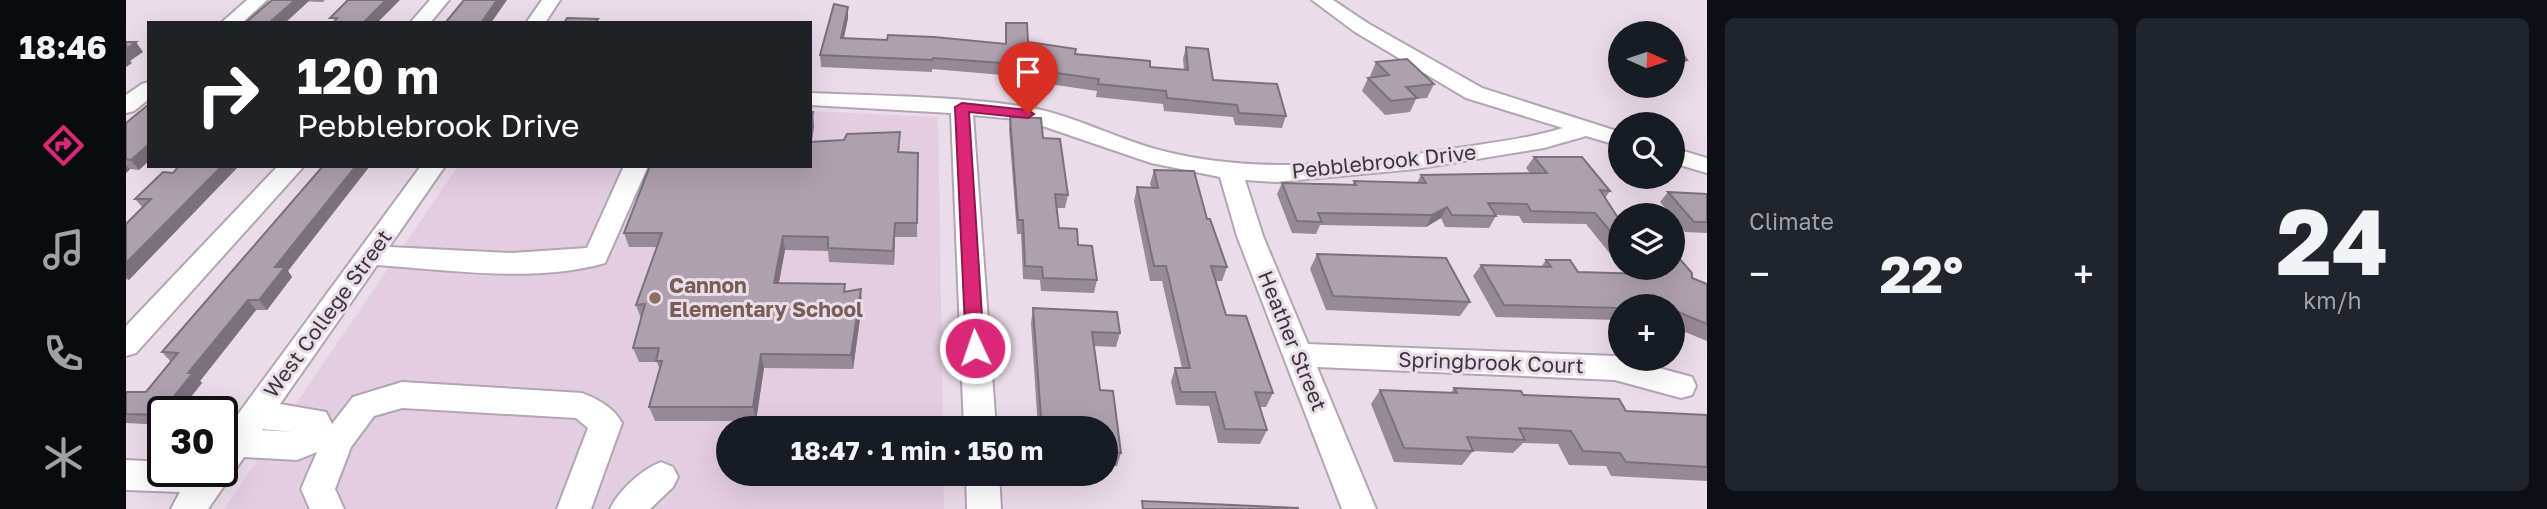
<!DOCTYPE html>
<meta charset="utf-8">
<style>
:root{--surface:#171b24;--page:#20242c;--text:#f1f3f6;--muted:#9ea1a6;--accent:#db2777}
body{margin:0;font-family:"Golos Text",sans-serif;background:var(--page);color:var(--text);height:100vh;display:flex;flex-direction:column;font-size:26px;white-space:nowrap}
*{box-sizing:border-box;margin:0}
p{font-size:23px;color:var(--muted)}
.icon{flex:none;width:38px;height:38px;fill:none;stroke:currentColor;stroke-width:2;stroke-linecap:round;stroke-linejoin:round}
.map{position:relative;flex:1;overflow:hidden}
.drawer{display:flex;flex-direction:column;gap:18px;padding:18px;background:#0d0f14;width:840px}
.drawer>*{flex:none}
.banner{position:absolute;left:21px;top:21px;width:665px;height:147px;border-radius:0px;box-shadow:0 7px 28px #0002;background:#202124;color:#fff;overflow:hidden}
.needle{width:46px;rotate:93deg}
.tools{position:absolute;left:1482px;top:21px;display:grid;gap:14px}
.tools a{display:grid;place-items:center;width:77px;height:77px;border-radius:50%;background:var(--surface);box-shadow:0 7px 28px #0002;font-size:35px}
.speed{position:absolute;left:21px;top:396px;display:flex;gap:14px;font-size:35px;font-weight:700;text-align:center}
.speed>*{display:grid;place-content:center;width:91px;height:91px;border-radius:50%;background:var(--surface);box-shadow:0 7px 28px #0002;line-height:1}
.speed .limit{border:4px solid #111;border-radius:10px;background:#fff;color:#111}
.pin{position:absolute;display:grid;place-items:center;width:60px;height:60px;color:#fff;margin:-72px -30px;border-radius:50% 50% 50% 0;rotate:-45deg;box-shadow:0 0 7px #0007}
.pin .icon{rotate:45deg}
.me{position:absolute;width:77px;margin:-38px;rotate:357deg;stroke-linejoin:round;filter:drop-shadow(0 0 5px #0008)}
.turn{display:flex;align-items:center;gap:24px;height:147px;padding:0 35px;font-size:32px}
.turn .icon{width:91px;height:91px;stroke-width:2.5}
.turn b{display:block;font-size:49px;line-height:60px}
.big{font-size:52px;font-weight:700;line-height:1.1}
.drawer .widget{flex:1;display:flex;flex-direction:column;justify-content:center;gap:10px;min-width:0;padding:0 24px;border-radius:10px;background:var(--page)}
.drawer .dial{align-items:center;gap:0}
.dial b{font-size:91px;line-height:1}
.heat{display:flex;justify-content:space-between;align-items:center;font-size:38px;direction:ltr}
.drawer .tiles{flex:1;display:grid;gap:18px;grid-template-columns:repeat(2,1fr)}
.trip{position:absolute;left:590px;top:416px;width:402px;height:70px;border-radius:35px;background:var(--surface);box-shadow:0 7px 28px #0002;font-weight:700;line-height:70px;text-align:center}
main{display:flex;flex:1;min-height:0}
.tab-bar{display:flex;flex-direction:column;width:126px;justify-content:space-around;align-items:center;background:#090b0e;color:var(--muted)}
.tab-bar .icon{width:49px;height:49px}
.tab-bar .on{color:var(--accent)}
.tab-bar b{font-size:32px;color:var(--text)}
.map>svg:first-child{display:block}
.built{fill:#e3cee1}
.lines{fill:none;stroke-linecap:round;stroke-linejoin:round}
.minor-casing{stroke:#b3a5b2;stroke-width:4}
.minor{fill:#fff;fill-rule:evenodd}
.wall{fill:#968a96}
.shaded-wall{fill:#7a717a}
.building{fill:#aea1ae;stroke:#7a717a;stroke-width:2}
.route{fill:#db2777;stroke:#8e194d;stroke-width:2}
.education-dot{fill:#8d6e63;stroke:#ebdcea;stroke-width:2.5}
.labels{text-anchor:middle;stroke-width:6;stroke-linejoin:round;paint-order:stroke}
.street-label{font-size:21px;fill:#3c363c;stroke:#ebdcea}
.education-label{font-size:21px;font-weight:bold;fill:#785e54;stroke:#ebdcea;text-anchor:start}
</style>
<main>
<nav class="tab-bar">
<b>18:46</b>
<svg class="icon on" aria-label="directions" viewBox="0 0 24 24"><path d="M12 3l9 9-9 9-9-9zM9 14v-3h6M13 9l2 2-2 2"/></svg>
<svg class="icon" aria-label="music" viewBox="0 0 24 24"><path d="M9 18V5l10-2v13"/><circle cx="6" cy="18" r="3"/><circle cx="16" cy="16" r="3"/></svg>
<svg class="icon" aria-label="phone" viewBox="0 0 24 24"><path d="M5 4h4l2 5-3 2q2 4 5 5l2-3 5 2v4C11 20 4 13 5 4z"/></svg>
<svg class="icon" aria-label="climate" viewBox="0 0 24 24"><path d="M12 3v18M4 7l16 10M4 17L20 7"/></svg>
</nav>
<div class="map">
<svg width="1581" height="509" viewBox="0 0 1581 509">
<rect width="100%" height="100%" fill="#ebdcea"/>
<path class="built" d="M684,111l128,6 5,312h-215v45h215l1,35h-720l234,-343h352z"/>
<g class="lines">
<defs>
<g id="minor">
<path d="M121,0h20l-25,23h-21z"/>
<path d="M304,0h19l-19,23h-20z"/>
<path d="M416,0h18l-15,23h-19z"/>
<path d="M1186,0h21l36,24 113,64 138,44v14l-34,-10 -42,12 -129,21 -139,13 -31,-2 18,56 45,108 307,12 77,21 4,9 -4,9 -11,3 -66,-18 -298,-13 59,142h-34l-105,-273 -17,-59 -69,-14 -126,-43 -52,-5 23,314h-32l-13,-316 -141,-8v-12c72,3 146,3 217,14 47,8 91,33 136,44 99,25 202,12 301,-4 33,-5 66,-9 99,-19l-97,-30 -111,-66z"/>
<path d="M23,82v17l-15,12 -8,2v-18l16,-11z"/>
<path d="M1547,148l34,10v15l-34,-10z"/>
<path d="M152,166h26l-168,187 -10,3v-30z"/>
<path d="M295,166h24l-56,81 123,6 75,-5 37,-82h24l-43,97c-69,20 -157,7 -228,2l-97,139 46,8 6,12 21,-27 49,-15 180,11c16,6 32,15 40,30l-31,86h-34l31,-81 -12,-10 -174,-10 -28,8 -23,31 -16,42 9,20h-34l-9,-20 16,-37 -20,8 -53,-3 -36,52h-37l9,-17 -54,-2v-30l37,2v9h59v-35zM137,429l30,3 -31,-2z"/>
<path d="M535,462l12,5 5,10 -5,10 -23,22h-40c9,-19 31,-39 51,-47z"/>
<path d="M840,474h33l2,35h-34z"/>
</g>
</defs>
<use href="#minor" class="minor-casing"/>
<use href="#minor" class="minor"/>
</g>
<g class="wall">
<path d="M146,0h53l-2,2z"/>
<path d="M722,18l-4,20 161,5 1,-20 22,19 48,12 74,13 34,3 -1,-11 3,-12 27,33 73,36 -4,12 -47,-3 -2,-8 -69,-6 -1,-7 -67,-7 1,-6 -83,-12v-3l-82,-7v3l-111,-5 -1,-12z"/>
<path d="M1494,39v10l-3,-5z"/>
<path d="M1547,41l14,19 -7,10 -7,-1z"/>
<path d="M1250,62l58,22 -7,14 -11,1 -6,13 -25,3 -23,-24 6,-13 3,-1 -1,-1z"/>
<path d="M684,112l4,14 -2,16 88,4 -1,6 19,1 -1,84h-22l-1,28 -65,-3 -1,-11 -43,-1 -6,33 66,1v7l17,13 -9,65 -89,-1 -8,53h-101l-6,-14 11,-37 -3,-8h-18l-6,-14 8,-29 -5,-14 21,-58h-28l-5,-14 186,-67z"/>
<path d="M884,117l33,21 25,57 -3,13h-8l2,20 19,17 19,35 -3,13 -53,-2 -1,-11 -17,-1 -2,-45h-4l-8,-104z"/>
<path d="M0,123l13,47 -9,-1 -4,4z"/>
<path d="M1408,157l76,34 -5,7 15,23v45l-34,-42 -63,-1 -4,-7 -23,-1v1l-7,12 -44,-1 -4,-9 -15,9 -106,-2 -4,9 -24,-1 -15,-39 5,-11 71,1 1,-3 63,2 4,-8 109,-2 -4,-5z"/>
<path d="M1028,170l53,49 20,48 -5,14h-7l11,34 47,78 -7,14h-6l7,23 -7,14 -42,-1 -9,-37 -33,-1 -5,-23 4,-14h7l-20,-87h-12l-16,-80 3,-14h14l-1,-3z"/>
<path d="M37,172l-34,108 -3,-1v-55l17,-16 -8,-9z"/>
<path d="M1542,192l39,2v39l-22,-1 -12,-14v-3h-2l-11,-13z"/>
<path d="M1191,254l153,48 -10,14 -134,-6 -16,-41z"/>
<path d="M1420,260l32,12 48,1 -4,-5h51l34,16v57l-34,-14v-21h-53v14l-124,-3 -23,-41 8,-11 60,2z"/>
<path d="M162,271l4,6 -25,33h-11l-56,71 2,2 -39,28v14l-37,-2v-31h20l25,-30 -9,-10z"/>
<path d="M907,308l87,25 -4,14 -22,-1 6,44 21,63 -4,13h-11v-37h-68l-7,-106z"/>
<path d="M1328,388l69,7 103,16 81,4v66l-96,-5 -5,-10 -37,-1 -11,-21 -35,-1 -10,10 -40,-2 -11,14 -68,-3 -23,-58 9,-14 71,3z"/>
</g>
<g class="shaded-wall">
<path d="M169,0h14v1l-24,22h-16z"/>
<path d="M260,0h14l-23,23h-14z"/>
<path d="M371,0h10l-16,23h-10z"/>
<path d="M722,7v11l-7,32v-12z"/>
<path d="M10,42l7,10 -13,9 2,2 -6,4v-18z"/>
<path d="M687,112l1,14 -4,24v-23z"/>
<path d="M23,144v17l-10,9 -8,-10z"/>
<path d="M0,165l4,4 -4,4z"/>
<path d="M96,166h17l-110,114 -3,-4v-13z"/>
<path d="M230,166h14l-82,105 4,6 -25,33 -8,-10 16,-33z"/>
<path d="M1321,207l-6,11 -15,9 6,-12z"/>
<path d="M769,223v14l-1,28 -1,-14z"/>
<path d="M657,236l2,14 -9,47 -2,-14z"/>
<path d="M735,289l1,15 -9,65 -2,-14z"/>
<path d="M122,300l8,10 -56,71 2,2 -22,28h-17v8l-4,-4 29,-42z"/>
<path d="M635,354l3,14 -8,53 -3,-14z"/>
</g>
<g class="building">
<path d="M146,0h23l-26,23h4h-28z"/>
<path d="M222,0h38l-23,23h-30l4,-5h-7z"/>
<path d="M338,0h33l-16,23h-36z"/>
<path d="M708,4l14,3 -7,31 46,2 1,-5 46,2 72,7v-21h21l1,19 48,7 -1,5 75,7v6l38,3 -2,-23 22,2 5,31 64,4 9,32 -47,-3 -2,-8 -70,-7 -1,-7 -68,-7 1,-5 -84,-12 1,-3 -83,-6 -1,2 -112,-5z"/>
<path d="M441,18l31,1 -3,4h-31z"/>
<path d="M1547,41h1l13,19 -14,-1z"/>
<path d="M0,42h10l-10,7z"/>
<path d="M1281,59l27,25 -28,3 11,11 -26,3 -23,-23 21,-3 -13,-13z"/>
<path d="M23,104v40l-18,16 -5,-1v-36z"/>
<path d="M684,112h3l-3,15z"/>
<path d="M884,117l31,1 2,20 17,1 8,56 -13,-1 4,34 18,1 1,16 14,1 5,34 -54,-2 -1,-11 -17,-1 -2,-46h-5z"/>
<path d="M774,132l-2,20 20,1 -1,70h-22l-2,28 -65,-3v-11l-45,-1 -9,47 71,1 -1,8 17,-3 -10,66 -90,-1 -8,53h-104l13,-46h-6l3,-13h-26l12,-44 -9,1 26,-72h-38l26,-67h160v-24l34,-2 3,-6z"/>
<path d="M1408,157h48l28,34 -10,-1 20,31v22l-25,-30 -64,-2 -4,-7 -39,-1 8,13 -44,-1 -5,-8 -15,8 -114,-2 4,9 -25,-1 -15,-38 74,2 -2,-4 72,2 -5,-8 126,-2z"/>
<path d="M53,166h43l-96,97v-39l25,-25h-16l28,-27 10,1z"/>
<path d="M197,166h33l-81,101h10l-26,33h-11l-60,73h5l-34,42 -33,-1v-22h20l32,-39 -16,-1z"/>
<path d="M1028,170l40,1 13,48h3l17,48 -16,-1 15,49 20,1 27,77 -18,-1 12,38 -42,-1 -10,-37h-34l-6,-24h15l-24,-102h-12l-17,-79 21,1z"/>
<path d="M1542,192l39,2v28h-13z"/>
<path d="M1547,251l19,22v5l15,6v40l-34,-14v-4h-53v2l-116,-3 -23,-40 70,2 -5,-7h24l8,12 69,2 -5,-6h31z"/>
<path d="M1191,254l129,4 24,44 -137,-6z"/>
<path d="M907,308l84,4 3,21 -28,-1 8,58 13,1 8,62 -15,-1v-23h-56l-1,-11 -8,-1z"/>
<path d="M1328,388l67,3 2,4 96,4 7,12 81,4v52l-81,-5 -6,-9 -37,-2 -12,-20 -52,-3 6,12 -58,-3 6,14 -69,-3 -24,-58 77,3z"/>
<path d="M1016,501l156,7v1h-155z"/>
</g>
<path class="route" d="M836,103l66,7 6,4 -6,4 -59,-6 15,236 -3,5h-12l-3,-5 -11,-241z"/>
<circle class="education-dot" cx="529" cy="298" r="7"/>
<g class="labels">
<g class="street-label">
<text transform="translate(1258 162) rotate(-6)" y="7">Pebblebrook Drive</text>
<text transform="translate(202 314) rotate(-54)" y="7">West College Street</text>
<text transform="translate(1166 341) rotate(68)" y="7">Heather Street</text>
<text transform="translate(1365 363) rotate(2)" y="7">Springbrook Court</text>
</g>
<g class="education-label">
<text x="543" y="293">Cannon<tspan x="543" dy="24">Elementary School</tspan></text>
</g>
</g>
</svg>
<div class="tools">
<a><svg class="needle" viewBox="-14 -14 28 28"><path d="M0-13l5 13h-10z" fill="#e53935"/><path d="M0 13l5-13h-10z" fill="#9ea1a6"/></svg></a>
<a><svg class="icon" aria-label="search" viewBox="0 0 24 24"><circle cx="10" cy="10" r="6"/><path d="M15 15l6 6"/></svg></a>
<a><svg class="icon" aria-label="layers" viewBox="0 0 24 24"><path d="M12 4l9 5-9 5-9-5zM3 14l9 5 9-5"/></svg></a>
<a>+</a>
</div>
<div class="speed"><div class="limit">30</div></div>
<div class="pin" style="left:902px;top:114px;background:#d93025"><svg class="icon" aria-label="arrive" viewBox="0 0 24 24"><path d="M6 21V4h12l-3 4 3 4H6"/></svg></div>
<svg class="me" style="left:849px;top:348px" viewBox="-20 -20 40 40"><circle r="17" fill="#db2777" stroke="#fff" stroke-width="3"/><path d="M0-11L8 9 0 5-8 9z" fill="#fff"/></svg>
<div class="trip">18:47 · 1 min · 150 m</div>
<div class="banner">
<div class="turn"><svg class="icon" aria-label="right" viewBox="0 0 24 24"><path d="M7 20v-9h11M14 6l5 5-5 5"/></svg><div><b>120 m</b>Pebblebrook Drive</div></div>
</div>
</div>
<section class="drawer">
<div class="tiles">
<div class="widget"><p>Climate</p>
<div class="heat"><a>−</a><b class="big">22°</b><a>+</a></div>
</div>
<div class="widget dial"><b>24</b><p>km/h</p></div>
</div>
</section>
</main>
